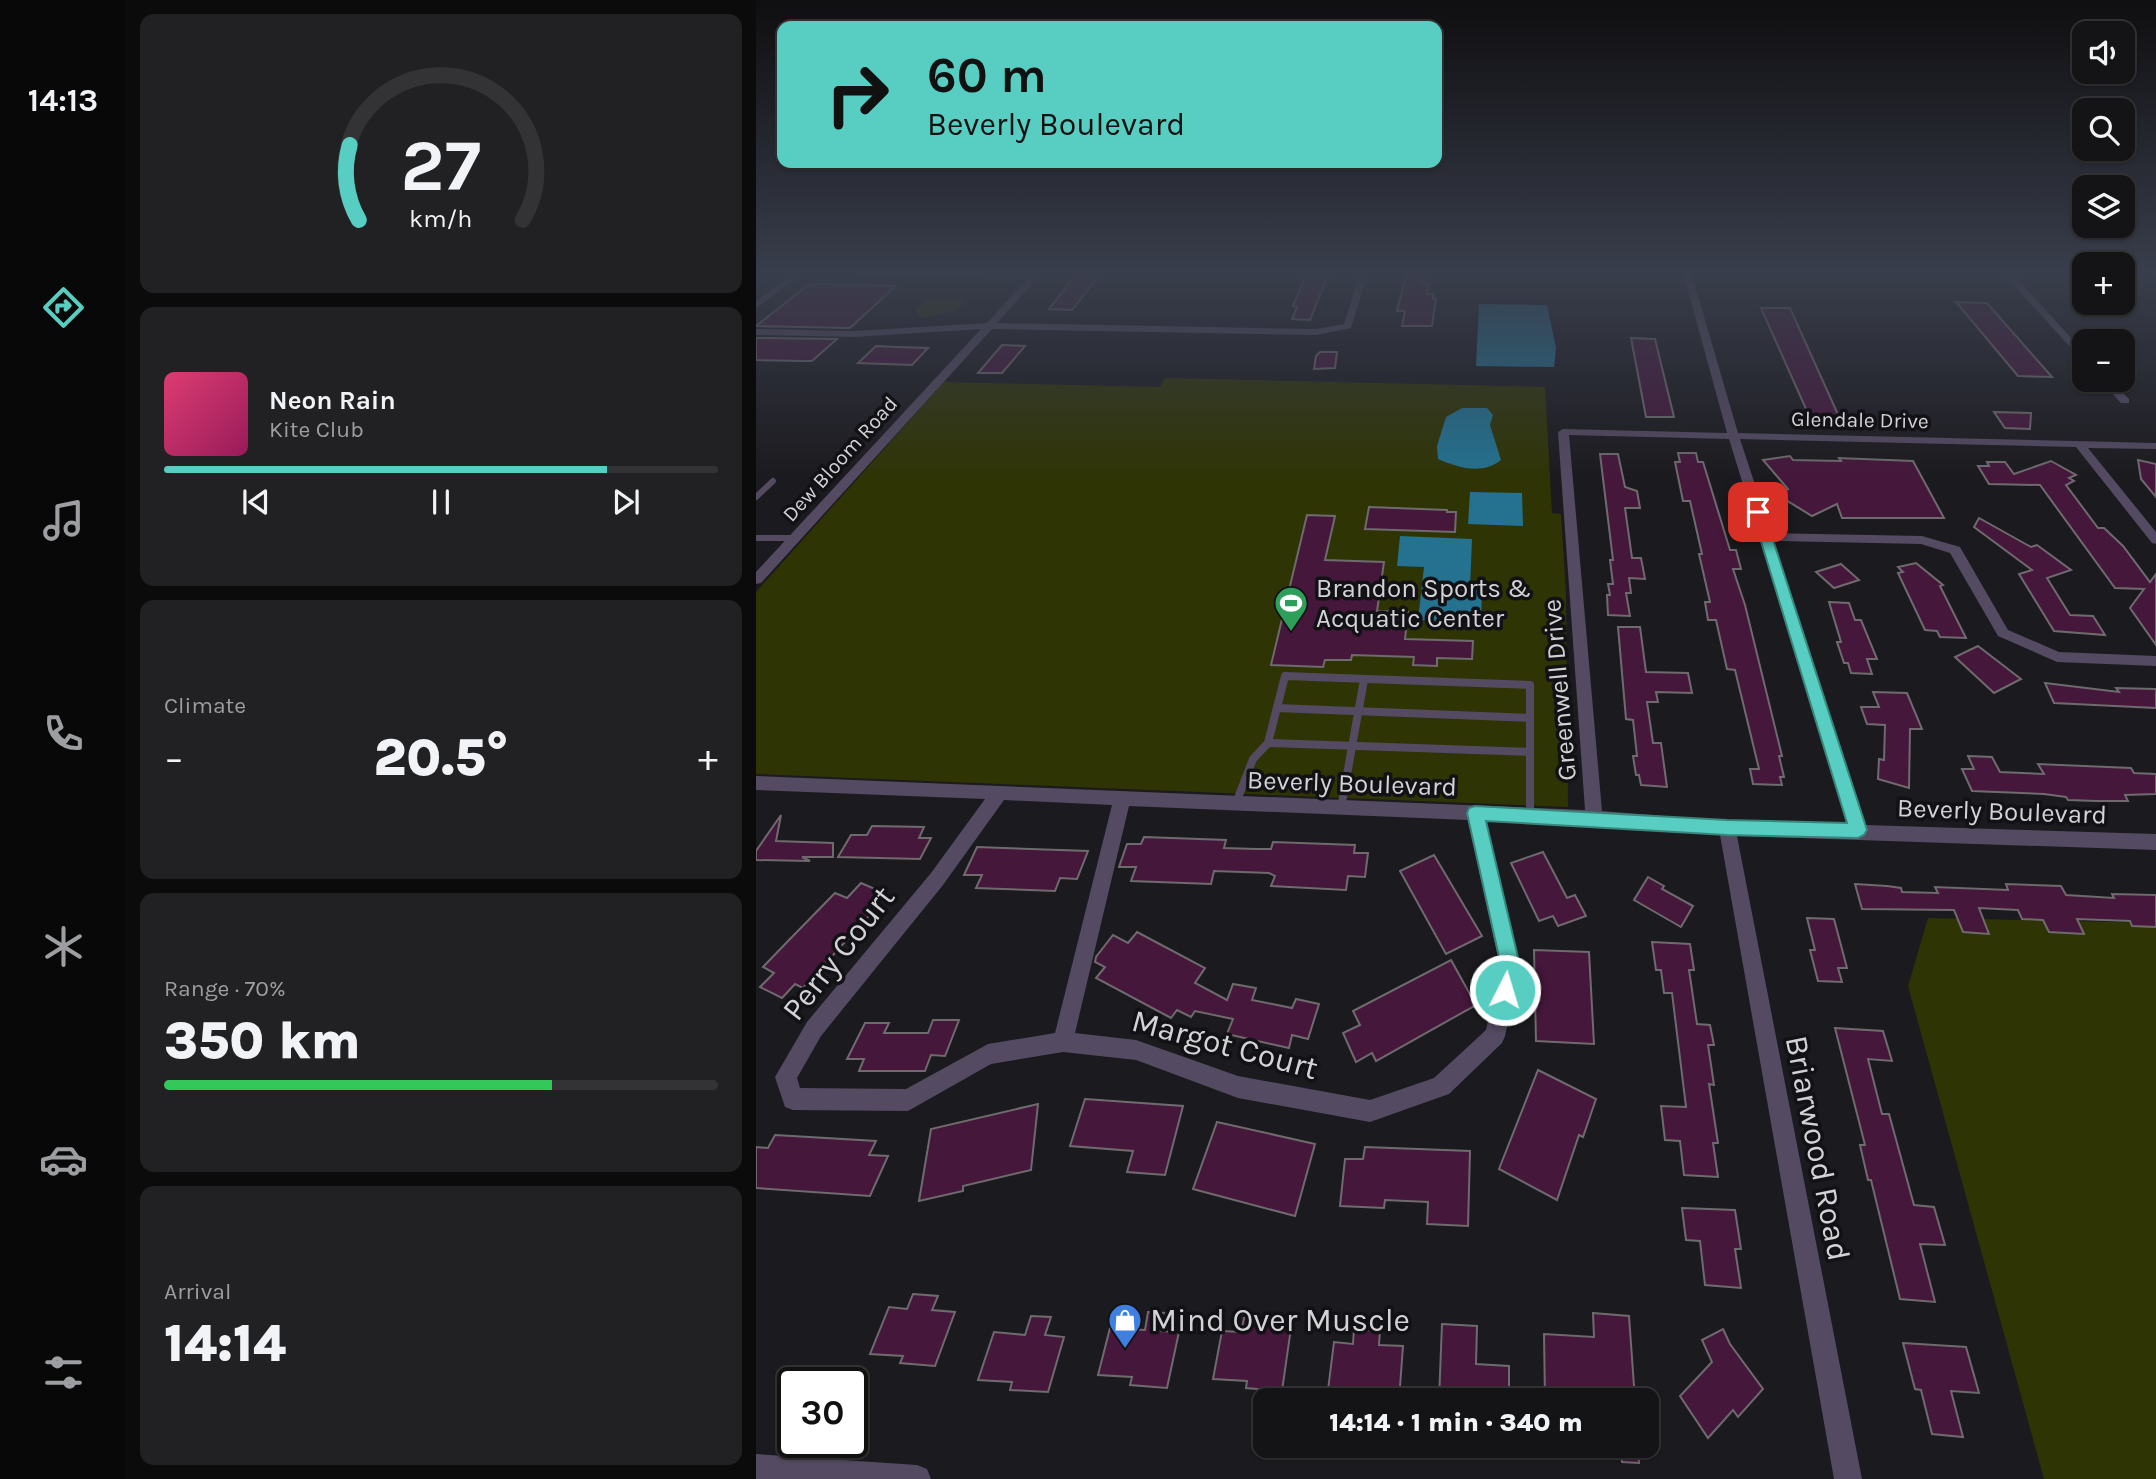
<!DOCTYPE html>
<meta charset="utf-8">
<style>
:root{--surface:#141416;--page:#212123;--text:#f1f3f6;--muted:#9d9ea1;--line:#333335;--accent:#57cec1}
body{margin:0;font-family:Karla,sans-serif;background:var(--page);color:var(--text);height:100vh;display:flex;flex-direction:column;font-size:26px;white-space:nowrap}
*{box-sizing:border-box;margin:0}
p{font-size:23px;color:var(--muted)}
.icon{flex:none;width:38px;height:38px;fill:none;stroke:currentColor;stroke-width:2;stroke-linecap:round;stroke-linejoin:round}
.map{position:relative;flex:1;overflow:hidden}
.panel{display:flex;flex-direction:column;gap:14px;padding:14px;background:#0b0b0c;width:630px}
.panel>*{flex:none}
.banner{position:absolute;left:21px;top:21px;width:665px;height:147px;border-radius:14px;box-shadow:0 2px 5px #0004,0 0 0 2px var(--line);background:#57cec1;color:#111;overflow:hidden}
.fabs{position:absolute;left:1316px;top:21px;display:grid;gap:14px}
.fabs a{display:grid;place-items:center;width:63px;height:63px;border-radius:14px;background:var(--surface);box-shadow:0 2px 5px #0004,0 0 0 2px var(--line);font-size:35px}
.speed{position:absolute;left:21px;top:1367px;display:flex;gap:14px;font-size:35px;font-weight:700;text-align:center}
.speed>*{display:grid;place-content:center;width:91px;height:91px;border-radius:50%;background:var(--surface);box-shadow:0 2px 5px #0004,0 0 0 2px var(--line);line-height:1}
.speed .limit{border:4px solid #111;border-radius:10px;background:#fff;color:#111}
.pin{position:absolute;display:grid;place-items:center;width:60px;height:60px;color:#fff;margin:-30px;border-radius:14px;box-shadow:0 4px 10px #0006}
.me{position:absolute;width:77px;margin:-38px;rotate:5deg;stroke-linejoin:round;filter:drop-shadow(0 0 5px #0008)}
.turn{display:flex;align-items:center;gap:24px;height:147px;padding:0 35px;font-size:32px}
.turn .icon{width:91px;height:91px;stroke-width:2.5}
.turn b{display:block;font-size:49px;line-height:60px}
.big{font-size:52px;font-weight:800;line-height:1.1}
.panel .card{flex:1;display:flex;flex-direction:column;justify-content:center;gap:10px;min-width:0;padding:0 24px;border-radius:14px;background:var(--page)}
.panel .dial{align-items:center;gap:0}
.dial svg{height:182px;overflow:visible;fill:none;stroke:var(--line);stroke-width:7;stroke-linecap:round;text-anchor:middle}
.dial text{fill:var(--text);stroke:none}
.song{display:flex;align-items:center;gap:21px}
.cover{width:84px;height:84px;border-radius:10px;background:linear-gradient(135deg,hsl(340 70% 55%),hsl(330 70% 35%))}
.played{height:7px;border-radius:4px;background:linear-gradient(90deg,var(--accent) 80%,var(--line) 80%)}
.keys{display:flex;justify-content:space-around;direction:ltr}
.heat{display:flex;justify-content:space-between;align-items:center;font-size:38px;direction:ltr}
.charge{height:10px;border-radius:5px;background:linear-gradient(90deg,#34c759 70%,var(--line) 0)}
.trip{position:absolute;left:497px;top:1388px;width:406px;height:70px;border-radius:14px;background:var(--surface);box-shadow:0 2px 5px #0004,0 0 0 2px var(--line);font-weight:800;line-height:70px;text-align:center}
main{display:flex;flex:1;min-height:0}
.menu{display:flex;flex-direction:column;width:126px;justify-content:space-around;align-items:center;background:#080809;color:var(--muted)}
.menu .icon{width:49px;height:49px}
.menu .active{color:var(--accent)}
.menu b{font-size:32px;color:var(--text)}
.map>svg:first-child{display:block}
.green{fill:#2f3405}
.water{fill:#247290}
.building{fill:#45173b;stroke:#6f6a6d;stroke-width:2}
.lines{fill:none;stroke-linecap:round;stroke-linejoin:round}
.service-far1{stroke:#544a61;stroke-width:6}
.service{stroke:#544a61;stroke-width:8}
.minor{fill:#544a61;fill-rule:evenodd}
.route{fill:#57cec1;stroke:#39867d;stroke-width:2}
.labels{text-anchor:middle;stroke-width:7;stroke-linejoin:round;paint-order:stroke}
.far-street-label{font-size:21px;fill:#d3d3d5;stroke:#121115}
.poi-label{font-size:26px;fill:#d3d3d5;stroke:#121115;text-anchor:start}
.street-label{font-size:26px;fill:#d3d3d5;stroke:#121115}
.near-street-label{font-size:32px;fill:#d3d3d5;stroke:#121115}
.near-poi-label{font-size:32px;fill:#d3d3d5;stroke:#121115;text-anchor:start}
</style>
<main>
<nav class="menu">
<b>14:13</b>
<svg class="icon active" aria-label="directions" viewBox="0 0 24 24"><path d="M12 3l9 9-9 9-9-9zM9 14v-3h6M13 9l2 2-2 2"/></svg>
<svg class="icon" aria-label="music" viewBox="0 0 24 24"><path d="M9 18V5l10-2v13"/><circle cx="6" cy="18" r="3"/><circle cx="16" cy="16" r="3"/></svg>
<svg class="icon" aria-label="phone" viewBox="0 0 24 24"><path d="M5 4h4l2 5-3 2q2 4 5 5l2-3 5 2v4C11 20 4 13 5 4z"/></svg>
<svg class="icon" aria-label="climate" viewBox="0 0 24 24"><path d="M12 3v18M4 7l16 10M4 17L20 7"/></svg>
<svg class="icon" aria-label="car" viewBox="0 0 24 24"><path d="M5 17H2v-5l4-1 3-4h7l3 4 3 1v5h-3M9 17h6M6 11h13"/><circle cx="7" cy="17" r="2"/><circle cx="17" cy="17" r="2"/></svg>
<svg class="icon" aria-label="filters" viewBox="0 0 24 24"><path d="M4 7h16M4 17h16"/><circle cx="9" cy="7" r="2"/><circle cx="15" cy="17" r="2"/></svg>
</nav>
<section class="panel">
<div class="card dial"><svg viewBox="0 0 100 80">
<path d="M14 69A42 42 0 1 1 86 69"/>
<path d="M14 69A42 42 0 0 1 10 36" stroke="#57cec1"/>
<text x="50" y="56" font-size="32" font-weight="700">27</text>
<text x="50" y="72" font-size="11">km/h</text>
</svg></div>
<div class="card">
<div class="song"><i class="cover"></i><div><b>Neon Rain</b><p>Kite Club</p></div></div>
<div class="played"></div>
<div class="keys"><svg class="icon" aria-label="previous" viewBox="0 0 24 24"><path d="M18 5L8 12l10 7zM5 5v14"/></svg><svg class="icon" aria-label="pause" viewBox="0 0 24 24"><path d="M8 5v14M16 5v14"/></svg><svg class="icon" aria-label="next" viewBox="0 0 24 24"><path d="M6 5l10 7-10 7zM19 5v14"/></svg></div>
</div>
<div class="card"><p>Climate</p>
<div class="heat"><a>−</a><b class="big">20.5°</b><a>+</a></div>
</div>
<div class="card"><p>Range · 70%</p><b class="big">350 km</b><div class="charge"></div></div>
<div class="card"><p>Arrival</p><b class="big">14:14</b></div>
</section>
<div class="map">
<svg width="1400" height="1479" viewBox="0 0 1400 1479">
<rect width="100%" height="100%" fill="#1b1a1e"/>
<g class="green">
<path d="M183,298l21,2 3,4 -7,7 -35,7 -7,-8 12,-9z"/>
<path d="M409,378l380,9 7,126 9,1 5,78 2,215 -812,-33v-182l188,-210 216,5z"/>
<path d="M1172,918l228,5v556h-112l-136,-493z"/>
</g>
<g class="water">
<path d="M723,304l68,1 9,43 -2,19 -78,-1z"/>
<path d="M706,408h25l6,7 -3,10 11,35c-19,15 -42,8 -63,-1l-1,-13 9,-29z"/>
<path d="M714,492l52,1 1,33 -55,-2z"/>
<path d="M644,536l72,3 -2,49 12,1 -1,34 -63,-3 6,-53 -27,-1z"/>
</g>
<g class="building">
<path d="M322,272h24l-30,38 -23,-1z"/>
<path d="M651,272h16l1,12h5l-2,10h7l-1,5h3l-4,27h-30l3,-15h-8z"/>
<path d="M550,275h22l-18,45 -18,-1 5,-12 -4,-1z"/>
<path d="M64,284l76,2 -46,42 -94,-2 51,-40z"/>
<path d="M1200,302l31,1 65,74 -34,-1z"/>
<path d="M1005,308h29l50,111 -30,-1z"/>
<path d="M0,338l81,1 -25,22h-11l-45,-1z"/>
<path d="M875,338l24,1 19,78h-28z"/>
<path d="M246,345l23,1 -23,27h-24z"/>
<path d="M120,346l21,1 31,1 -16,17 -54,-2z"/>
<path d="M564,352h17l-2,16 -21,1 2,-13z"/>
<path d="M1238,412l37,1 -1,16 -25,-1z"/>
<path d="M922,453h18l2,9h5l27,88h6l5,19h-8l12,36 37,151h-3l5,21h-4l2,8 -29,-1 -3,-15h9l-24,-99 -8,-1 -11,-49h-8l-3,-18h5l-11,-48h3l-12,-53h-7l-8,-39h5z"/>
<path d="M844,454h18l7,33 12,4 3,17h-15l7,50h9l4,21 -16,-1 2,15h-5l4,23 -22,-1 -1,-20h3l-2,-11h5l-3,-24h3z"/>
<path d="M1034,456l3,4 48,1 -2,-3 74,3 31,57h-102l-5,-14 -25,12 -36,-22 12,-5 -25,-29z"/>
<path d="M1382,460l18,4v33l-15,-18z"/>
<path d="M1295,461l25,14 -7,3 5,3 -8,4 32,43h6l19,18 27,36 6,-8v71l-26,-37 14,-19 -29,-1 -75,-103 -51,-1 -11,-18h11l-2,-4h18l9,12z"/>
<path d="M613,507l78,3v2h9l-1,20 -90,-3z"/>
<path d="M551,515l28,1 -10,44 59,2 -7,49 31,1 -3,27 68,2 -1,18 -35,-1v8l-24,-1 1,-8 -62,-2 -1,5h-26l-2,7 -52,-2z"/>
<path d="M1223,518l52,29 6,-2 34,25 -24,8 23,37 23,1 12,19 -51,-4 -35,-57 13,-4 -58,-43z"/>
<path d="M1160,563l27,22 -3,1 26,52 -26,-1 -3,-6 -12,-1 -27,-57 5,-1 -5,-5z"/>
<path d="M1085,564l18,16 -25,8 -18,-16z"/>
<path d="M1073,602l20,1 6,17h6l16,39h-10l5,15 -21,-1 -3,-10h-4l-7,-21h4z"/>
<path d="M862,627h22l6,45 42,1 4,20 -36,-1 2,10h-11l6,41h8l6,44 -26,-2 -2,-10h-3l-3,-19h4l-4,-36 -7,-1z"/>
<path d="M1222,646l43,33 -27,14 -39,-36z"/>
<path d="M1289,683l74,9 -3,-4 40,1v19l-102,-5z"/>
<path d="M1117,692l34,1 15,36h-12l-1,59 -31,-9 1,-20 5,1 1,-35 -18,-1 -6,-17h18z"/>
<path d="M1212,756l24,1 8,15 44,2 -6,-10 93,4 3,5 22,1v20l-31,1 3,6h-32l-28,-1 -2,-3 -22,-3 -72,-3 -10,-22h12z"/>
<path d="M25,815l-5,26 57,2v14h-31l8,4 -54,-1v-9z"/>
<path d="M116,826l52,1 -5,11h12l-11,21 -82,-2 13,-22h16z"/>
<path d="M388,837l82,3 -2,8 32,1h15l2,-7 82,3 -1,8h14l-3,24 -17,-1 -2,14 -75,-4 4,-10 -6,-3 -55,-2 -3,13 -80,-3 5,-14h-17l8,-23h14z"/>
<path d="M221,847l111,4 -11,28 -17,-1 -5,13 -79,-3 6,-13h-18z"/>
<path d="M787,852l24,46 8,-3 11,21 -28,10 -5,-10 -14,5 -28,-58z"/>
<path d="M678,855l48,81 -36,18 -46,-83z"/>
<path d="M892,877l16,9 -2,3 31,17 -12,21 -47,-27z"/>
<path d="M105,883l21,9 -12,12 7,3 -74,81 -8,-4 -13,14 -22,-11 14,-14 -11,-6 27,-28 45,-46 12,5z"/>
<path d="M1099,884l32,2 14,2 1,4 36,1 -3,-6 73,3 -2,-6 55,2 5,9 48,3 -2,-4 44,1v32l-24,-1 -2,-5 -53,-2 7,15 -35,-2 -6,-12 -21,-1 -4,-9 -39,-2 10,26 -26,-2 -9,-22 -92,-1z"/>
<path d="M1051,918l27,1 13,49h-9l4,14 -24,-1 -8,-31h5z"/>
<path d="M381,932l68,36 -10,15 32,17 6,-16 23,4 -4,12 40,8 4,-9 23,5 -11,35 -16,-4 -3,13 -62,-14 6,-15 -38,-8 -4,6 -14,-7 -6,8 -75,-40 9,-11 -10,-5 1,-5 17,-22 15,8z"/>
<path d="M896,942l38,2 4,26h-5l8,54 13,1 4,20h-6l6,40 -5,-1 9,59h-5l5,34 -34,-2 -4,-34 -15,-1 -4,-34 25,1 -14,-114h-8l-3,-23h-5z"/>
<path d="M778,950l55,2 5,92 -58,-3z"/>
<path d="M695,960l25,45 -100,56 -4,-8 -16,9 -13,-29 17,-8 -7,-14z"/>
<path d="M177,1020h26l-14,36 -14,-1 -6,16h-66l5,-12h-17l18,-36h24l-5,10h44z"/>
<path d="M1079,1028l48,3 9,30 -24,-2 14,55h7l25,91 20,2 11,38 -25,-1 15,58 -35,-3 -29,-119h-3l-8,-35h5z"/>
<path d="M782,1070l58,29 -13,38 -4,-2 -22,65 -58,-31z"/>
<path d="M329,1099l98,7 -18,69 -38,-3 6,-21 -63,-5z"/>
<path d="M282,1104l-7,66 -68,16v5l-44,10 12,-72z"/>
<path d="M461,1122l98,22 -20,72 -102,-27z"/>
<path d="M19,1135l101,6 -7,14 19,1 -18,40 -114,-8v-41l12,1z"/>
<path d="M609,1147l105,4 -2,75 -41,-2 1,-22 -43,-2 -1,8 -44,-2 5,-47h18z"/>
<path d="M926,1208l53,2 6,39h-6l6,39 -36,-3 -5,-44 -14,-1z"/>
<path d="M157,1294l25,2 -6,14 23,2 -20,54 -35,-3 3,-7 -33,-2 19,-47 18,2z"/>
<path d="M392,1312l18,1 -5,18 18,1 -12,56 -37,-3 2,-8 -34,-2 12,-47 35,2z"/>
<path d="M837,1313l36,3 6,84h-90l-1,-66 50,3z"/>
<path d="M275,1316l20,1 -6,18 19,2 -16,55 -38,-2 2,-8 -34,-2 16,-48 31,3z"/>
<path d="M488,1318l48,3 -10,70 -36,-3 1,-7 -34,-2 9,-48 19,1z"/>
<path d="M686,1324l35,2 -1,38 33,2v34h-70z"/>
<path d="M598,1329l26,2 -1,14 24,1 -4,54h-37l1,-7 -35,-3 6,-48 19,2z"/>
<path d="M967,1329l7,15 33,45 -25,28 -5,-7 -25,28 -28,-42 32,-34 -10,-22z"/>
<path d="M1147,1343l63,4 13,46 -28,-2 12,46 -31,-3 -11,-44 -6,-1z"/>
<path d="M865,1446h17l1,17 -17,-1z"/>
</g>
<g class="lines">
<g class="service-far1">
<path d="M0,497l17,-16"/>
<path d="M0,538h39"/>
</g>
<g class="service">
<path d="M521,708l253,10"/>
<path d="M512,743l262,9"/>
<path d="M480,803l17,-44 15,-16 17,-67 245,9v130"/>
<path d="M585,808l23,-128"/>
</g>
<g class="minor">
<path d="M40,272h10l-50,36v-7z"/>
<path d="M61,272h226l-46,51 319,6 28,-5 16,-52h8l-17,56 -35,7 -324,-6 -231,254 -5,1v-12l225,-243 -127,8 -98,-2v-6l98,2 133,-8 41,-45 -207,-4z"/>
<path d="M927,272h8l47,161 418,10v6l-68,-1 68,84v12l-4,-1 -76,-96 -336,-8 31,94 151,3 38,11 48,83 51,22 97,4v10l-99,-4 -59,-26 -48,-83 -29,-9 -148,-3 92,284 291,9v16l-419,-14 125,643h-28l-114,-644 -126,-10 -109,-4 35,145 -15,70 -3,7 -53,51 -79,28 -132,-24 -102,-38 -73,-8 -72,12 -83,47 -115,-1 -8,-3 -10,-30 32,-55 124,-149 54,-74 -229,-9v-14l829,34 -27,-378 5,-3 164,4zM813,435l160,4 119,386 -121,-4 -125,-10zM248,800l108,5 -57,228 -67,11 -82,45 -106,-1 -3,-10 24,-42 122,-151zM373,806l339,14 32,146 -14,64 -52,48 -64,22 -132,-24 -102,-36 -61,-7z"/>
<path d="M1246,272h9l73,80v8l-3,-1z"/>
<path d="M1344,380h10l19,19v4h-8z"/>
<path d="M0,1454l161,11 10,4 4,10h-175z"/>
</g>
</g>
<linearGradient id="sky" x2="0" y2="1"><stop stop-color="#0f0e10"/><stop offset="0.57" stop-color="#393e4c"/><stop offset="1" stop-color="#393e4c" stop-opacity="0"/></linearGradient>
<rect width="1400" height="479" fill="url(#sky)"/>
<path class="route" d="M1002,508l6,4 103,318 -3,5 -6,3 -131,-3 -241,-14 34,145 -8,31 -7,2 -7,-2 -3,-7 6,-24 -34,-153 2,-5 6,-2 252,14 120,3 -95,-311z"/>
<defs>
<symbol id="stadium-pin" viewBox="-11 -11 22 30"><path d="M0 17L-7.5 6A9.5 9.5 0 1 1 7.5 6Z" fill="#2e9e5b" stroke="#121115"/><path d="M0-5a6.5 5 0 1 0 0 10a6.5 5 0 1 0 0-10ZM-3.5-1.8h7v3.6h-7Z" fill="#fff"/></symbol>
<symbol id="shop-pin" viewBox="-11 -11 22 30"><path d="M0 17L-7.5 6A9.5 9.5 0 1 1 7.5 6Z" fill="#3f7fe0" stroke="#121115"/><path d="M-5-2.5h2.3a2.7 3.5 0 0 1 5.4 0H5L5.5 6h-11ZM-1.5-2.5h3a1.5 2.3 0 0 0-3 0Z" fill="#fff"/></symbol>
</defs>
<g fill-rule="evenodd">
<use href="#stadium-pin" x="516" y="584" width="38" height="52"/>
<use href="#shop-pin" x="350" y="1301" width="38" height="52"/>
</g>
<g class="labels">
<g class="far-street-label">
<text transform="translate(1104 420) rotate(1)" y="7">Glendale Drive</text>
<text transform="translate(84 459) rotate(-48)" y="7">Dew Bloom Road</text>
</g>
<g class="poi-label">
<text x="560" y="597">Brandon Sports &amp;<tspan x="560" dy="30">Acquatic Center</tspan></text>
</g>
<g class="street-label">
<text transform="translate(803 690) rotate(-95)" y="9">Greenwell Drive</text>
<text transform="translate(596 783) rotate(2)" y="9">Beverly Boulevard</text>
<text transform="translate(1246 811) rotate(2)" y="9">Beverly Boulevard</text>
</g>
<g class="near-street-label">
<text transform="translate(82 953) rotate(-52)" y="11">Perry Court</text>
<text transform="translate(469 1044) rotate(15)" y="11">Margot Court</text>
<text transform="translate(1062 1148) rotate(79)" y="11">Briarwood Road</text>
</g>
<g class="near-poi-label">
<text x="394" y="1331">Mind Over Muscle</text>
</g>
</g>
</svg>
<div class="fabs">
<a><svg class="icon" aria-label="sound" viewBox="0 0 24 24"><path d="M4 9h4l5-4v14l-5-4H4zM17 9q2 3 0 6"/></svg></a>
<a><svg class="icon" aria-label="search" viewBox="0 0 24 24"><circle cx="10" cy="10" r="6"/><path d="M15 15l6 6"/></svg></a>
<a><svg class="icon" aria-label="layers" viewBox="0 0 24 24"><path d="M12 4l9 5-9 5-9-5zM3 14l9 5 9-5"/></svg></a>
<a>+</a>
<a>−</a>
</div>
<div class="speed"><div class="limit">30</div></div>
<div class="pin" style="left:1002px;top:512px;background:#d93025"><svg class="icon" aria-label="arrive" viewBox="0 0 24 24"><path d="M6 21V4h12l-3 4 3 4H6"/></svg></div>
<svg class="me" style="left:749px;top:990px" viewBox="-20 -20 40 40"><circle r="17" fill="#57cec1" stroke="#fff" stroke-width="3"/><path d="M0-11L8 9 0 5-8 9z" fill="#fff"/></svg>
<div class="trip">14:14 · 1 min · 340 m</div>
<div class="banner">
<div class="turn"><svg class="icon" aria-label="right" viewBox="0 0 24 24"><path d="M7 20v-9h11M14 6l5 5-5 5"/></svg><div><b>60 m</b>Beverly Boulevard</div></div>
</div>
</div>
</main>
